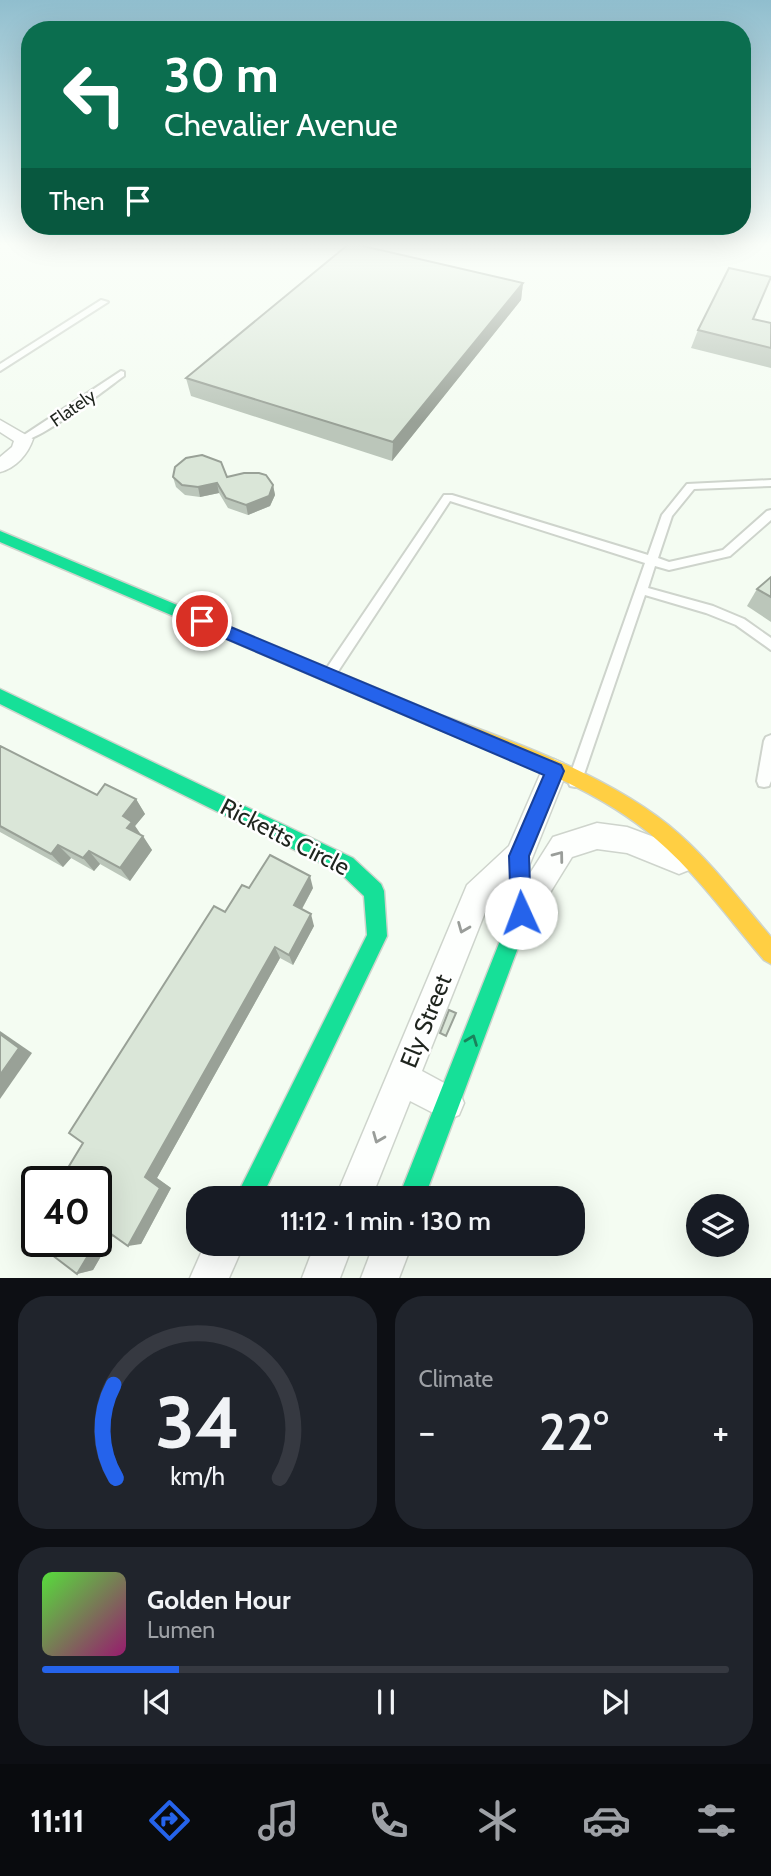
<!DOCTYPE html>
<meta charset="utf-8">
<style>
:root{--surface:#171b24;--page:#20242c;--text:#f1f3f6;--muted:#9ea1a6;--line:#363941;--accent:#2563eb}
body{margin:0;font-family:Cabin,sans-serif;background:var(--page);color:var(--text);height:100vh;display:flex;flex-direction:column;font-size:26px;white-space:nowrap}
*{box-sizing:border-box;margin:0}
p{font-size:23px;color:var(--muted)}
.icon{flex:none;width:38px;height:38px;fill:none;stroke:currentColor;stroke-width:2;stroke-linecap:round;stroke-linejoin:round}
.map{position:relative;height:1278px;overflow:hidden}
.drawer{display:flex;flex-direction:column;gap:18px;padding:18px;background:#0d0f14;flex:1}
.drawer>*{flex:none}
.hud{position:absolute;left:21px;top:21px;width:730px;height:214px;border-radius:28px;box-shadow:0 7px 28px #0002;background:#0b6e4f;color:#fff;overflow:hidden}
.fabs{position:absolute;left:686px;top:1194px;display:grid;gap:14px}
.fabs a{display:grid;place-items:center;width:63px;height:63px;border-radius:50%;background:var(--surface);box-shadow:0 7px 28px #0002;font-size:35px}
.speed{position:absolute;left:21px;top:1166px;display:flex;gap:14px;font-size:35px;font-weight:700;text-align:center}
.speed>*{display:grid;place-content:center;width:91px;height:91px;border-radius:50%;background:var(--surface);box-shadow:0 7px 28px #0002;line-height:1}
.speed .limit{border:4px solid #111;border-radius:10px;background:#fff;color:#111}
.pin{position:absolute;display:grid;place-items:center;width:60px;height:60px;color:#fff;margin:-30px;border:4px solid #fff;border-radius:50%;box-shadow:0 2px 7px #0007}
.me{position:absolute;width:77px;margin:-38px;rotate:358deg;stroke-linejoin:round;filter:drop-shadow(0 0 5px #0008)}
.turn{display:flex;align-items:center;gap:24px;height:147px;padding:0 28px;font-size:32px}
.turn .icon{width:91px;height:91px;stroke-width:2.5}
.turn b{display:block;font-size:49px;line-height:60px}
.then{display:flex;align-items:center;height:66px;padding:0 28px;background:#0003;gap:14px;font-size:26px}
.big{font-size:52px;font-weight:600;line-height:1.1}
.drawer .tile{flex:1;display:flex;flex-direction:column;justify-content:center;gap:10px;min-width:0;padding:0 24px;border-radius:28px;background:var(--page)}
.drawer .dial{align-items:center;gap:0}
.dial svg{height:182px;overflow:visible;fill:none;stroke:var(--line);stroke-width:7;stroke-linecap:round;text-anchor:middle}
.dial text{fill:var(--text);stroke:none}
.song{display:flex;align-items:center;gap:21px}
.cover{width:84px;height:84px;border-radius:10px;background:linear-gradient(135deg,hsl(110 70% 55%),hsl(320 70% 35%))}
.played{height:7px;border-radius:4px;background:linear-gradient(90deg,var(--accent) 20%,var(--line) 20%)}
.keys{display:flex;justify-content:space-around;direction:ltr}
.heat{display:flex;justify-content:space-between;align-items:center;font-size:38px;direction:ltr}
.drawer .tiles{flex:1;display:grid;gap:18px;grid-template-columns:1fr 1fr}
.tile:last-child{grid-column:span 2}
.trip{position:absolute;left:186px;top:1186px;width:399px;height:70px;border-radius:28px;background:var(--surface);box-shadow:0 7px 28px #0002;font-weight:600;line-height:70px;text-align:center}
.tabs{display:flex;height:112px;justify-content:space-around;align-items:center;background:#090b0e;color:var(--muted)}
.tabs .icon{width:49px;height:49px}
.tabs .current{color:var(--accent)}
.tabs b{font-size:32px;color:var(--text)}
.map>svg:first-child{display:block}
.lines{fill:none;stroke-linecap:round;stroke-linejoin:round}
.lane-casing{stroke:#ced4cc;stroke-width:4}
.street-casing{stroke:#ced4cc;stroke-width:3}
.fast-casing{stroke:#ced4cc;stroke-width:3}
.slow-casing{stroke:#ced4cc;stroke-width:3}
.lane{fill:#fdfffd;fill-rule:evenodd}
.street{fill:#fdfffd;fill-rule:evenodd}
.fast{fill:#16e098;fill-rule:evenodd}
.slow{fill:#ffcf43;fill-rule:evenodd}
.wall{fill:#bbc6ba}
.shaded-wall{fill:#99a197}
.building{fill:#dae6d8;stroke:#99a197;stroke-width:2}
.oneway{stroke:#999d99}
.oneway2{stroke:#1a825b}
.route{fill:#2563eb;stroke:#184099;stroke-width:2}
.labels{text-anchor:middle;stroke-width:5;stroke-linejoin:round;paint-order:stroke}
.far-street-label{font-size:18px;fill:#1f251e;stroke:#fff}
.near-street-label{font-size:24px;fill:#1f251e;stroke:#fff}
</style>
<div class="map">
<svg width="771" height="1278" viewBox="0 0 771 1278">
<rect width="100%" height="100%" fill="#f4fcf2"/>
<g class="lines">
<defs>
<g id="lane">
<path d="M101,300l7,2 -108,69v-7z"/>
<path d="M121,371l3,1v4c-18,13 -86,66 -103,65v-4z"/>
<path d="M771,480v6l-77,3 -22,27 -14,42 11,4 54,-12 44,-39 4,-1v10l-41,36 -61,14 -14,-4 -7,22 65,18 31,13 27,19v12l-35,-25 -30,-12 -61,-18 -65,191 -5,1 -5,-1 -2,-5 77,-218 -195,-62 -117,178h-10l-1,-4 122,-180h8l196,60 14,-40 25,-31z"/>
<path d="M771,735v46l-2,5 -5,1 -5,-1 -2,-5 7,-40 2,-4z"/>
</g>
<g id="street">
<path d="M0,420l33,19c-5,15 -17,29 -33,33v-15l12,-10 2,-6 -14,-9z"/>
<path d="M554,759l9,4 4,8 -38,95 -41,39 -66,166 37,20 5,12 -5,12 -12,5 -37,-19 -39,98h-36l132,-314 42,-39 36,-83z"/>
<path d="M597,823l30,4 62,23 4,10 -4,10 -10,4 -52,-21 -30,-4 -25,8 -37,60 -10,5 -10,-5 -5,-10 5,-10 38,-60z"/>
<path d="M205,1244h39l-15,34h-39z"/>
<path d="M315,1244h38l-13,34h-38z"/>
<path d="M374,1244h38l-13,34h-38z"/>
</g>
<g id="fast">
<path d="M0,531l438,183 3,5 -3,5 -6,2 -6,-2 -426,-182z"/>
<path d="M0,689l353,169 28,26 3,7 3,45 -126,263h-26l132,-264 -3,-39 -25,-24 -339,-168z"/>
<path d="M519,847l7,2 3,7 2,57 -107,286h-26l113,-286 -2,-57 3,-7z"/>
</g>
<path id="slow" d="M432,712c79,28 184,66 247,122 34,30 62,68 92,103v27l-7,-4c-32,-37 -62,-79 -98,-112 -65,-62 -159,-90 -240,-124l-3,-5 3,-5z"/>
</defs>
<use href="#lane" class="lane-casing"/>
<use href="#street" class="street-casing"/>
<use href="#fast" class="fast-casing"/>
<use href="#slow" class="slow-casing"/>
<use href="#lane" class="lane"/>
<use href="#street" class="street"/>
<use href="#fast" class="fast"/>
<use href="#slow" class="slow"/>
</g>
<g class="wall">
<path d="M523,283l-2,17 -129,161 -201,-65 -5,-18z"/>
<path d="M754,319l17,4v45l-80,-20 7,-18z"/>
<path d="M173,477l100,8 2,10 -5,11 -22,9 -20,-7 -9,-15 -19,4 -15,-2 -9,-8z"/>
<path d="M771,577v45l-24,-16 10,-17z"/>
<path d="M0,746l97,49 39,4 9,15 -10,12 17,24 -22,31 -30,-17 -6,7 -23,-13 -8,9 -63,-35z"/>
<path d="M249,888h64l-11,21 12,17 -21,39 -13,-7 -123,220 14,10 -30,56 -28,-9 -20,35 -16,4 19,-33 129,-329z"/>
</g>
<g class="shaded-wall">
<path d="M523,283l-2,17 -129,161 1,-19z"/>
<path d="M217,483l2,10 -19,4 -2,-10z"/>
<path d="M273,485l2,10 -5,11 -22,9 -2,-10z"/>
<path d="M136,799l9,15 -10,12 6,9 -14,-7 -4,-12z"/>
<path d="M143,836l9,14 -22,31 -10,-13z"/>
<path d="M58,845l13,13 -8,9 -12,-13z"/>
<path d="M89,851l11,13 -6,7 -11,-13z"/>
<path d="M310,876l3,12 -15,28 -4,-11z"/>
<path d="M311,914l3,12 -21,39 -4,-10z"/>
<path d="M275,947l5,11 -123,220 14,10 -30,56 -13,2 17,-69z"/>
<path d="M0,1031l32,22 -32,46z"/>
<path d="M118,1227l-25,43 -16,4 27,-45z"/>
</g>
<g class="building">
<path d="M350,243l173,40 -130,159 -207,-64z"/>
<path d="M729,268l42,9 -18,42 18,4v25l-73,-18z"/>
<path d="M202,455l19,7 6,15 17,-4h15l7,2 7,10 -4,11 -23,9 -20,-7 -9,-15 -19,4 -16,-2 -9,-8 2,-10 11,-9z"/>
<path d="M771,577v20l-14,-8z"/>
<path d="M0,746l97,49 8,-11 31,15 -13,17 9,6 -5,6 16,8 -23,32 -31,-17 -6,7 -25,-13 -7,9 -51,-28z"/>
<path d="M270,855l40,21 -16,29 17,9 -22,41 -14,-8 -130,230 15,11 -32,58 -24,-17 -27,45 -42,-32 2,-2 59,1v-60h-36l23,-38 -14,-10 145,-227 11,6 17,-27 7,3z"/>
<path d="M449,1010l7,3 -10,23 -6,-3z"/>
<path d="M0,1034l19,14 -19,27z"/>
</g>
<defs><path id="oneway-chevron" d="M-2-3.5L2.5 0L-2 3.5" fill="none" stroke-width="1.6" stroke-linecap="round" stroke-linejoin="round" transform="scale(1.75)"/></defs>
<g class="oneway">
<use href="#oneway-chevron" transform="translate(559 856) rotate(-53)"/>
<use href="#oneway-chevron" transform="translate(463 928) rotate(112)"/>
<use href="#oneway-chevron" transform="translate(378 1138) rotate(112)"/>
</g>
<use class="oneway2" href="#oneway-chevron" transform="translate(472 1040) rotate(-69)"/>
<linearGradient id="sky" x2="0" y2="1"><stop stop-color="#90bece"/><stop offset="0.58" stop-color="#fafef9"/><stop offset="1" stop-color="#fafef9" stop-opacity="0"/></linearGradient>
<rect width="771" height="422" fill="url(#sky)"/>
<path class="route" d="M202,615l359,150 3,6 -35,85 2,57 -3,7 -7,3 -7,-3 -3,-7 -2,-57 35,-81 -348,-149 -2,-5z"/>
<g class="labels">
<g class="far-street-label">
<text transform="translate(73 408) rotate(-35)" y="6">Flately</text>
</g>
<g class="near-street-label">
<text transform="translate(285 837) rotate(27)" y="8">Ricketts Circle</text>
<text transform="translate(426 1021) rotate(-68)" y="8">Ely Street</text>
</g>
</g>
</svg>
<div class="fabs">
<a><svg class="icon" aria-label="layers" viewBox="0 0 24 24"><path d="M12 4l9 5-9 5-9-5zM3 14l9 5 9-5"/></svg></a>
</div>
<div class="speed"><div class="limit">40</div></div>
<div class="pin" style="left:202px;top:621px;background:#d93025"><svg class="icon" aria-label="arrive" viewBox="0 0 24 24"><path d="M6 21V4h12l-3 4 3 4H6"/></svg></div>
<svg class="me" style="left:521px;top:913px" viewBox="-20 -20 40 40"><circle r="19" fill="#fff"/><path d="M0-13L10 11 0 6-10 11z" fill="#2563eb"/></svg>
<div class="trip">11:12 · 1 min · 130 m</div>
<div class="hud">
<div class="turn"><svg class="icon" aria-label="left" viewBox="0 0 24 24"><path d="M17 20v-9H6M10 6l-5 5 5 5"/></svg><div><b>30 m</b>Chevalier Avenue</div></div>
<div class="then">Then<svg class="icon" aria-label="arrive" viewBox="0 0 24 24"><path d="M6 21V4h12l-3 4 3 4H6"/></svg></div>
</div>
</div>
<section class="drawer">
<div class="tiles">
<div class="tile dial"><svg viewBox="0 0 100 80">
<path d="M14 69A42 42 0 1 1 86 69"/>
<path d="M14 69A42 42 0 0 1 13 28" stroke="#2563eb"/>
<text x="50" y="56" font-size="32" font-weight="700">34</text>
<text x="50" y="72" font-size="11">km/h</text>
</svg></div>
<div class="tile"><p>Climate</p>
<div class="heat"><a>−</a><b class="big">22°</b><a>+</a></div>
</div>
<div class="tile">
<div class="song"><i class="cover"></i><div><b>Golden Hour</b><p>Lumen</p></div></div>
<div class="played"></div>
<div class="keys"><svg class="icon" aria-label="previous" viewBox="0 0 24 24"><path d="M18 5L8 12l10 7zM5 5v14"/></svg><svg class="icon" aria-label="pause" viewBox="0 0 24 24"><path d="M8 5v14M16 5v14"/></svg><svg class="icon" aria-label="next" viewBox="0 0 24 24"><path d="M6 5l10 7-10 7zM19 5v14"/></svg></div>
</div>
</div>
</section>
<nav class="tabs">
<b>11:11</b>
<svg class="icon current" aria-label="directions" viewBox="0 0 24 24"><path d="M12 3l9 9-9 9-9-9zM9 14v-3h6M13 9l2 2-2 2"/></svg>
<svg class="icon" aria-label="music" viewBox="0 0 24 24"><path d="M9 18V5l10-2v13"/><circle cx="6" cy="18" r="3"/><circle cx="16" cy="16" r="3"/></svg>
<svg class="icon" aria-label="phone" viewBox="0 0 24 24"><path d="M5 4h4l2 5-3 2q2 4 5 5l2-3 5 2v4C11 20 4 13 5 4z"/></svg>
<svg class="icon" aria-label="climate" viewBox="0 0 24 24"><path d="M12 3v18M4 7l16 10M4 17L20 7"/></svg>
<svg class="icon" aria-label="car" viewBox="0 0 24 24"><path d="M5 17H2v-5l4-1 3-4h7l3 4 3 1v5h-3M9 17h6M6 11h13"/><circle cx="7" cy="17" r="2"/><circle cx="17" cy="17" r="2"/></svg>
<svg class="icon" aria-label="filters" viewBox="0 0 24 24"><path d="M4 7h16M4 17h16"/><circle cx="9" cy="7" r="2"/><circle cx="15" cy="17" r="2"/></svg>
</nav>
